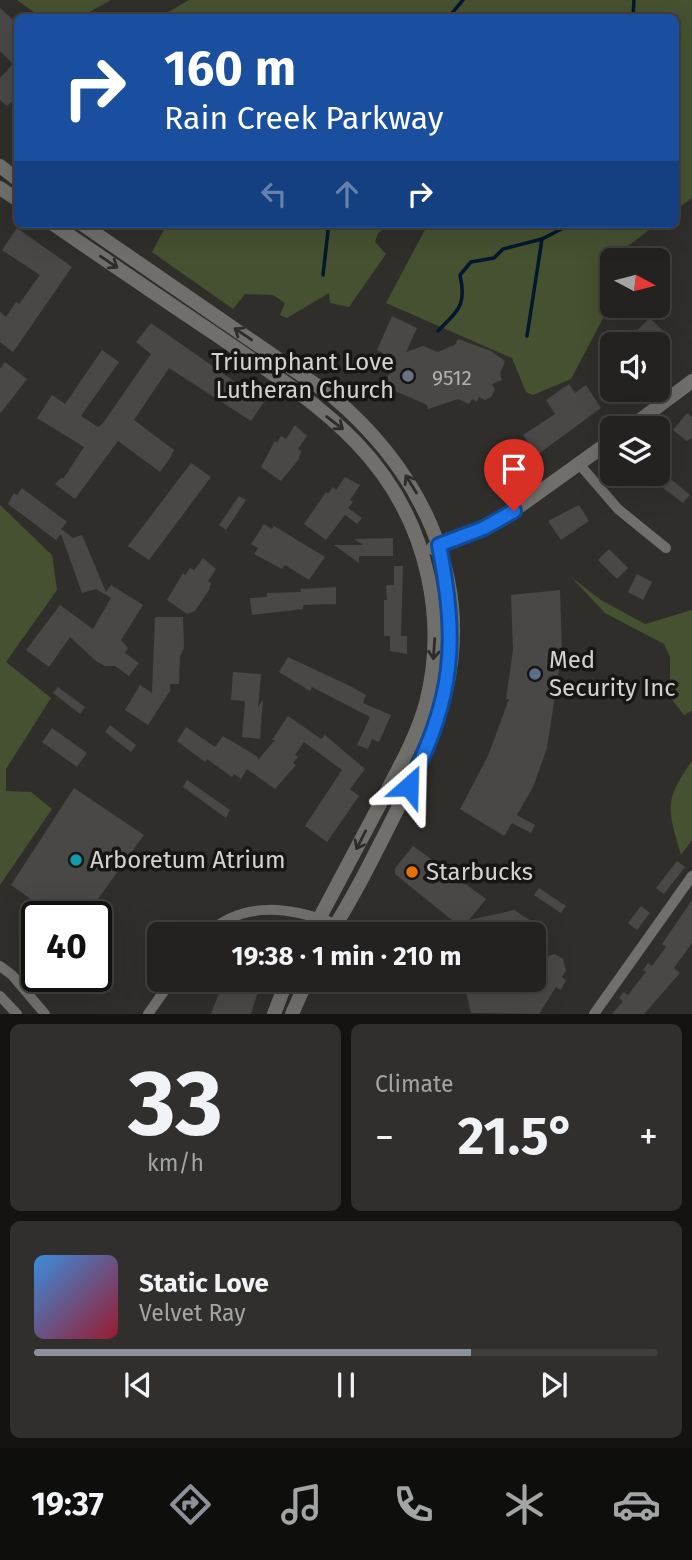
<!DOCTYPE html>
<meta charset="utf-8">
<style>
:root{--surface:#242220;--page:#302f2d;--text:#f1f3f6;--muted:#a3a4a5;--line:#413f3e;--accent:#8c9099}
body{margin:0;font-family:"Fira Sans",sans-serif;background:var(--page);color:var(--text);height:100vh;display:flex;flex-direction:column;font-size:26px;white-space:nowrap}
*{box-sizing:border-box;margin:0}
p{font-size:23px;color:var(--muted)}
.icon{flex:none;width:38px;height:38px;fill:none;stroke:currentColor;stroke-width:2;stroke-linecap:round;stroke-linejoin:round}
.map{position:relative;height:1014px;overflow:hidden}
.panel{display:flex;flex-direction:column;gap:10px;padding:10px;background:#141312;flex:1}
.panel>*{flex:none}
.top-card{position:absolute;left:14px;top:14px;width:665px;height:214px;border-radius:10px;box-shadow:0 7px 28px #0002,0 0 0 2px var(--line);background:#1a4fa0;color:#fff;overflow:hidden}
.needle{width:46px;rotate:97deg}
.tools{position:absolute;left:600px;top:248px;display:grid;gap:14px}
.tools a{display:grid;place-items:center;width:70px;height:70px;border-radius:10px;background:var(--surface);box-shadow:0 7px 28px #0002,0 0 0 2px var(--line);font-size:35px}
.speed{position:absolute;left:21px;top:901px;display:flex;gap:14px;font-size:35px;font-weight:700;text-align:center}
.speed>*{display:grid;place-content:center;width:91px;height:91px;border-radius:50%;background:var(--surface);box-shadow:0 7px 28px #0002,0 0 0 2px var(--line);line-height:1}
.speed .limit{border:4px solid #111;border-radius:10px;background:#fff;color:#111}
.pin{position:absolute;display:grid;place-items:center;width:60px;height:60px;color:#fff;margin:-72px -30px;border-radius:50% 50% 50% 0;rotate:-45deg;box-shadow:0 0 7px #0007}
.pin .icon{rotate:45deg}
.me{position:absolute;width:77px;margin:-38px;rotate:25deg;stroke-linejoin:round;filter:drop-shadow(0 0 5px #0008)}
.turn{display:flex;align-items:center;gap:24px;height:147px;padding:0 35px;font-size:32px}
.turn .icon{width:91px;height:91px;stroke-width:2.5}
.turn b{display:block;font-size:49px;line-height:60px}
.lanes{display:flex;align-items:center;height:66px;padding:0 35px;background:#0003;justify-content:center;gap:35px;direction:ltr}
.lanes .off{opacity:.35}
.big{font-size:52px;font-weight:700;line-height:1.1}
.panel .tile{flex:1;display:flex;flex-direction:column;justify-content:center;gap:10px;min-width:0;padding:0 24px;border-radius:10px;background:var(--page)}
.panel .dial{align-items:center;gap:0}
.dial b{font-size:91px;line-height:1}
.song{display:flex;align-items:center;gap:21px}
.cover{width:84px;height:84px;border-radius:10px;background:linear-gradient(135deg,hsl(210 70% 55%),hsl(350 70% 35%))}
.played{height:7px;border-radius:4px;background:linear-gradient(90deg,var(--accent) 70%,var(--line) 70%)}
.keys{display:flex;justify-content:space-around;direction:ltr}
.heat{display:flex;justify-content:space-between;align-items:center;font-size:38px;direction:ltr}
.panel .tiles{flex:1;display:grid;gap:10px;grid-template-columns:1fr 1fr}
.tile:last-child{grid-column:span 2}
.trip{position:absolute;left:147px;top:922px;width:399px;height:70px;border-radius:10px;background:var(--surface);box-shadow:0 7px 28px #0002,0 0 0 2px var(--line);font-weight:700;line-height:70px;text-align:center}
.menu{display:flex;height:112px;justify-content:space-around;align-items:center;background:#0e0e0d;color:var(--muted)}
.menu .icon{width:49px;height:49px}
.menu .active{color:var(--accent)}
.menu b{font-size:32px;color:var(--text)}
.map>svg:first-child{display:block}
.green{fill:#465131}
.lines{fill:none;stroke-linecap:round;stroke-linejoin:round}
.stream{stroke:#04172e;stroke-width:3.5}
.building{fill:#4a4846}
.minor{stroke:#716f6c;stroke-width:10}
.tertiary{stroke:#716f6c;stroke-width:14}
.oneway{stroke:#2e2c2b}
.route-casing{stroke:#114b97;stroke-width:18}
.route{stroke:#1a73e8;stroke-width:12}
.worship-dot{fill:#6b7280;stroke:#171615;stroke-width:2.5}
.service-dot{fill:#5c6f8a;stroke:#171615;stroke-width:2.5}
.culture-dot{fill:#0f9aa8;stroke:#171615;stroke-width:2.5}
.food-dot{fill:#e8710a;stroke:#171615;stroke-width:2.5}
.labels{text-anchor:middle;stroke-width:7;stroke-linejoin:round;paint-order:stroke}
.number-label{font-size:21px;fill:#b1b0ae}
.poi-label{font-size:24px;fill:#d3d2d1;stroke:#171615;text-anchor:start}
</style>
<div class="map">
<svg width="692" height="1014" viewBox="0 0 692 1014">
<rect width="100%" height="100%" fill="#302e2b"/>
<g class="green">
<path d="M17,0h94l-27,15 -50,-3z"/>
<path d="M189,0h503v198l-16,12v-192l-516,-1z"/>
<path d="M167,224h225l-14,9 -3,9 11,12 -37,53 -19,-4 -1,-10 -42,25 -7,-3 5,-12 -12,-8 -28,-1 -12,15 -81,-57z"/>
<path d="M428,224h229l-37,28 -1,9h-7l-2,44 -39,74 -38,16 -7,-3 -14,-34 -126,-55z"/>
<path d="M0,505l52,50 5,35 -51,72 45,36 -45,71v22l25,1 21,17 -52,76z"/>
<path d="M571,577l30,23 44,24 47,-14v101l-8,4 -14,-18v-40l-6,-13 -59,-31z"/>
<path d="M692,761v79l-11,15c-13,-46 -18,-53 11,-94z"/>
</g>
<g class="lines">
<g class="stream">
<path d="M448,18l15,-18"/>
<path d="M633,18l1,-18"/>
<path d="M323,275l5,-44 -4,-7"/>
<path d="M438,331c20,-21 29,-25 22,-56l11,-13 23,-4 9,-9 39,-10 29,-15"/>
<path d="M527,336l15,-97"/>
</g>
</g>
<g class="building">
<path d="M0,8l18,16v72l-11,10 -7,-6v-22l13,-14 -13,-13z"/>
<path d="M17,228l55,39 -59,85 -13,-10v-30l6,5 10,-15 3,2 21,-29 -38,-25z"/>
<path d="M392,316l25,12 -11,24 17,-6 15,6 17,-7 3,-6 33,12 14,10 -5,13 2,6 -10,4 3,6 -4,7 -6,3 -6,-3 -2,5 -5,-3 -3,5 -11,-5 -30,10 -1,-4 -36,-16 2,-5 -7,-3 4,-9 -9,-4 5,-13 -9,-5z"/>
<path d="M650,318l13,13 -14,14h-7l-10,-10z"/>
<path d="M151,323l113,79 -13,19 -82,-53 -35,52 40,30 -4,8 -10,14 -42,-31 -43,58 -20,-15 6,-6 2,1 21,-32 -47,-29 15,-23 13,9 37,-54 17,12 -38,54 17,11 5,-4 48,-69 -15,-12z"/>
<path d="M5,362l22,17 -27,35v-45z"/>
<path d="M569,384l6,9 11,-8 15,23 -64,47 -14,-20 32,-21 -9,-14z"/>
<path d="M687,413l5,4v21l-5,3 -14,-11z"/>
<path d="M295,425l12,11 -9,13 3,2 -2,8 -18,22 -20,-14 14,-26 2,2 4,-7 5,3z"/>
<path d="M191,463l20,14 -62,83 -21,-14z"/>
<path d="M666,475l24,20 -7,8 -25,-19z"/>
<path d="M345,477l15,8 -10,15 3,2 -5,6 14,10 -5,6 -12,-9 -19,25 -22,-16 22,-32 2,2 5,-7 3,3z"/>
<path d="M22,488l45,34 -6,7 12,9 9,-3 24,57 5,-7 32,20 -22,35 7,8 -3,5 14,10 -10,13 -14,-10h-10l-9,-5 -26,-24 -21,30 -23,-17 34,-45 33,24 18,-31 -15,-9 -14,4 -21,-59 -5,6 -48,-36 6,-11 3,2z"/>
<path d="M239,496l7,4 -20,30 -7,-5z"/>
<path d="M579,505l10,16 -28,19 -13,-19z"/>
<path d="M264,524l8,5 2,-3 51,31 -16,23 -24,-15 -3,4 -28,-15 4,-6 -7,-4z"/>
<path d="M393,538v18h-34v7l-25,-18h29l-9,-6z"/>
<path d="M609,549l19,19 -11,11 -19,-19z"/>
<path d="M203,558l13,11 -8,12 3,2 -2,7 -14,21 -8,3 -20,-14 16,-27 2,2 5,-7 4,2z"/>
<path d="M394,566h9l-2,70h6v18l-17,-3v-15h-6v-36h3l-1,-15h8z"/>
<path d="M637,574l15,8 -9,18 -15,-8z"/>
<path d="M336,587v17l-33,1v4l-51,6 -2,-17 17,-1v-4l34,-1v-3z"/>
<path d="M560,590l2,60 -15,98 -14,39 -16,28 18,10 -4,8 -19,-10 -8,13 -44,-27 28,-53 21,-57h-3l7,-49 -2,-55z"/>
<path d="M155,617h28l1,31 -4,8 -1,28h-9v7l-22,34 -23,-15 15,-25 12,8z"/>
<path d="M288,657l64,30 14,8 -3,8 28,12 -12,27 -7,-3 -4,10 -11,-4 13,-28 -58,-30 -2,4 -31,-19z"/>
<path d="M233,672l28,2 -3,34 5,-9 -3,40 -18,-2 3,-36 -14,-1z"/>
<path d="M58,687l27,20 -5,7 -27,-21z"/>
<path d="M288,716l33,23 4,-4 40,34 -15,20 9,7 -32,46 -22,-16 37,-56 -38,-28 -9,13 3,2 -5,6 3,2 -21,24 -28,-20 -6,10 -7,-5 -2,3 -25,-18 -2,3 -28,-21 9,-14 29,20 8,-11 35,21v3l17,-20h-3z"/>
<path d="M110,725l26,20 -5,7 -26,-20z"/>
<path d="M52,728l35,25 -10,14 -35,-25z"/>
<path d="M187,780l43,30 -4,8 -43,-31z"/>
<path d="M74,788l70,47 -59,82h-29l-45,-32z"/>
<path d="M413,846l73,53 -17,21 45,-10 22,14 7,33 12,-3 8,5 3,12 -4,6 4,3 -5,10 -5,-3 -17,27 -68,-1 -8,-33h71v-46h-74l3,-5 -68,-55v-6z"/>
<path d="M677,861l8,6 -21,27 -8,-6z"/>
<path d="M539,888l27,18 -5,7 -27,-18z"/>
<path d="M692,900v43l-18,25 6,5 -36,41h-32l11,-13 -4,-3 5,-6 4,3 18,-23 -3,-2 5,-7 4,3 14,-19 -4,-3z"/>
<path d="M641,906l9,7 -13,17 -9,-7z"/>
<path d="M224,980l35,8 -8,26h-40z"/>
</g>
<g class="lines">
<g class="minor">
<path d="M580,465l38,44 48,39"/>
<path d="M207,934c38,-35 85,-26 129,-10"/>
<path d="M0,966l12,9 33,39"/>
<path d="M0,996l17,18"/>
<path d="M148,1014l24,-34"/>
<path d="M594,1014l98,-138"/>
</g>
<g class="tertiary">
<path d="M0,166l18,14"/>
<path d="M0,188l18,12"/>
<path d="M53,224c54,37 108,74 162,110 97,67 187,120 213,243 9,41 9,84 -2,126 -10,36 -29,68 -46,101 -23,43 -46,87 -69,130"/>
<path d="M82,224l250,172c87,73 141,179 114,295 -9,40 -28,77 -46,113 -22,44 -44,89 -70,130"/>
<path d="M628,429l64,-48"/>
<path d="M433,548l66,-27 113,-81"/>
<path d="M274,1014l13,-34"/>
<path d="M292,1014l15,-34"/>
</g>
</g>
<defs><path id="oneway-shaft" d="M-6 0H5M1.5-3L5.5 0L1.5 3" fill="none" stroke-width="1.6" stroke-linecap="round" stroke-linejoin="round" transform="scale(1.75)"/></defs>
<g class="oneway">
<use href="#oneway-shaft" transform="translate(109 262) rotate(34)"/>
<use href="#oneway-shaft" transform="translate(243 334) rotate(-146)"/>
<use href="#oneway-shaft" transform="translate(335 423) rotate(38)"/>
<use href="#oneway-shaft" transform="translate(411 484) rotate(-122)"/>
<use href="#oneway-shaft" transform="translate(434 649) rotate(94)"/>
<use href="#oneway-shaft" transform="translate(361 840) rotate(117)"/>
</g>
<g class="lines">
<defs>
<path id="route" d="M409,786c45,-91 49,-142 30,-241l45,-17 30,-17"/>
</defs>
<use href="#route" class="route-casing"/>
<use href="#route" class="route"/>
</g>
<circle class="worship-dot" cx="408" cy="376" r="7"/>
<circle class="service-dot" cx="535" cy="674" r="7"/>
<circle class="culture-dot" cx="76" cy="860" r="7"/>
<circle class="food-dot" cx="412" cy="872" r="7"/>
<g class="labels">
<g class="number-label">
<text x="452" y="385">9512</text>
</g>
<g class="poi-label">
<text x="394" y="370" text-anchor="end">Triumphant Love<tspan x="394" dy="28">Lutheran Church</tspan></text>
<text x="549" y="668">Med<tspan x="549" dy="28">Security Inc</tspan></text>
<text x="90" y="868">Arboretum Atrium</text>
<text x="426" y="880">Starbucks</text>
</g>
</g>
</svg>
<div class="tools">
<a><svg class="needle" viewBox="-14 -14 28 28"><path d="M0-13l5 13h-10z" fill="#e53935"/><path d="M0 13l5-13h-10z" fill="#a3a4a5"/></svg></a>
<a><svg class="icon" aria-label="sound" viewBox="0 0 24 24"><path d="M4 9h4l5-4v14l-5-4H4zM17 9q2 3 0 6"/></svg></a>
<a><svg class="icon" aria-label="layers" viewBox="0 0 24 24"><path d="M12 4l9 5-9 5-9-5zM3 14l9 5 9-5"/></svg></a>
</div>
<div class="speed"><div class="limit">40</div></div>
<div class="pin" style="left:514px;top:511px;background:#d93025"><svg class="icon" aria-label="arrive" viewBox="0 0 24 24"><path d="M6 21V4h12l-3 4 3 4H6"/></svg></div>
<svg class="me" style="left:409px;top:786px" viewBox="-20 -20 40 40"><path d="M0-17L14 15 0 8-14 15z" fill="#1a73e8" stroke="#fff" stroke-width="4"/></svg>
<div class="trip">19:38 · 1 min · 210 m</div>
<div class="top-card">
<div class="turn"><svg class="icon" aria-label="right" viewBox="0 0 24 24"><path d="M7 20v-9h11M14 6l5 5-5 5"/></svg><div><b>160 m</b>Rain Creek Parkway</div></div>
<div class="lanes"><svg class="icon off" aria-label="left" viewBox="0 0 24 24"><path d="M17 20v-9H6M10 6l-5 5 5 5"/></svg><svg class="icon off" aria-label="ahead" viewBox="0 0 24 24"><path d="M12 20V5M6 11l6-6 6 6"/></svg><svg class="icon" aria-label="right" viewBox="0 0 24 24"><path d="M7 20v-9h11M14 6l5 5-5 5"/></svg></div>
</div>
</div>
<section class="panel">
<div class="tiles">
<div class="tile dial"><b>33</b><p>km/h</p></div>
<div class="tile"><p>Climate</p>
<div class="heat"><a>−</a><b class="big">21.5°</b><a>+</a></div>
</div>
<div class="tile">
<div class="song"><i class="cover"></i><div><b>Static Love</b><p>Velvet Ray</p></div></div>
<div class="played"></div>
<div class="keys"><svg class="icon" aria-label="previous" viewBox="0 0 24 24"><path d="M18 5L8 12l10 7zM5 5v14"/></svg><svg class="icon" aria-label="pause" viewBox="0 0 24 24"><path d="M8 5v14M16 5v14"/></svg><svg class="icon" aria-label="next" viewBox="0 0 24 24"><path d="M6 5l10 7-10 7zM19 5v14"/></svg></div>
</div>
</div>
</section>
<nav class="menu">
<b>19:37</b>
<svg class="icon active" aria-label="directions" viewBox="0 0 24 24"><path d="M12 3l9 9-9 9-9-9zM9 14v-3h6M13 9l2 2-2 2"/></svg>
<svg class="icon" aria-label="music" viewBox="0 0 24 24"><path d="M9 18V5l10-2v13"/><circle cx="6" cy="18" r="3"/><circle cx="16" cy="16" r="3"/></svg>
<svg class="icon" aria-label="phone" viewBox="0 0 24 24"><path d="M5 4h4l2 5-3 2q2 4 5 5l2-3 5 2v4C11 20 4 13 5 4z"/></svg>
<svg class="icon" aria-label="climate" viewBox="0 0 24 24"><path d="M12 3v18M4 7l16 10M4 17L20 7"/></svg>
<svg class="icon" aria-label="car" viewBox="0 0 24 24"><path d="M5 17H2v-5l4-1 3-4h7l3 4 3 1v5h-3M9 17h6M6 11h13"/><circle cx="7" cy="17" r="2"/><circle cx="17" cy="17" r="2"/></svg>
</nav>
